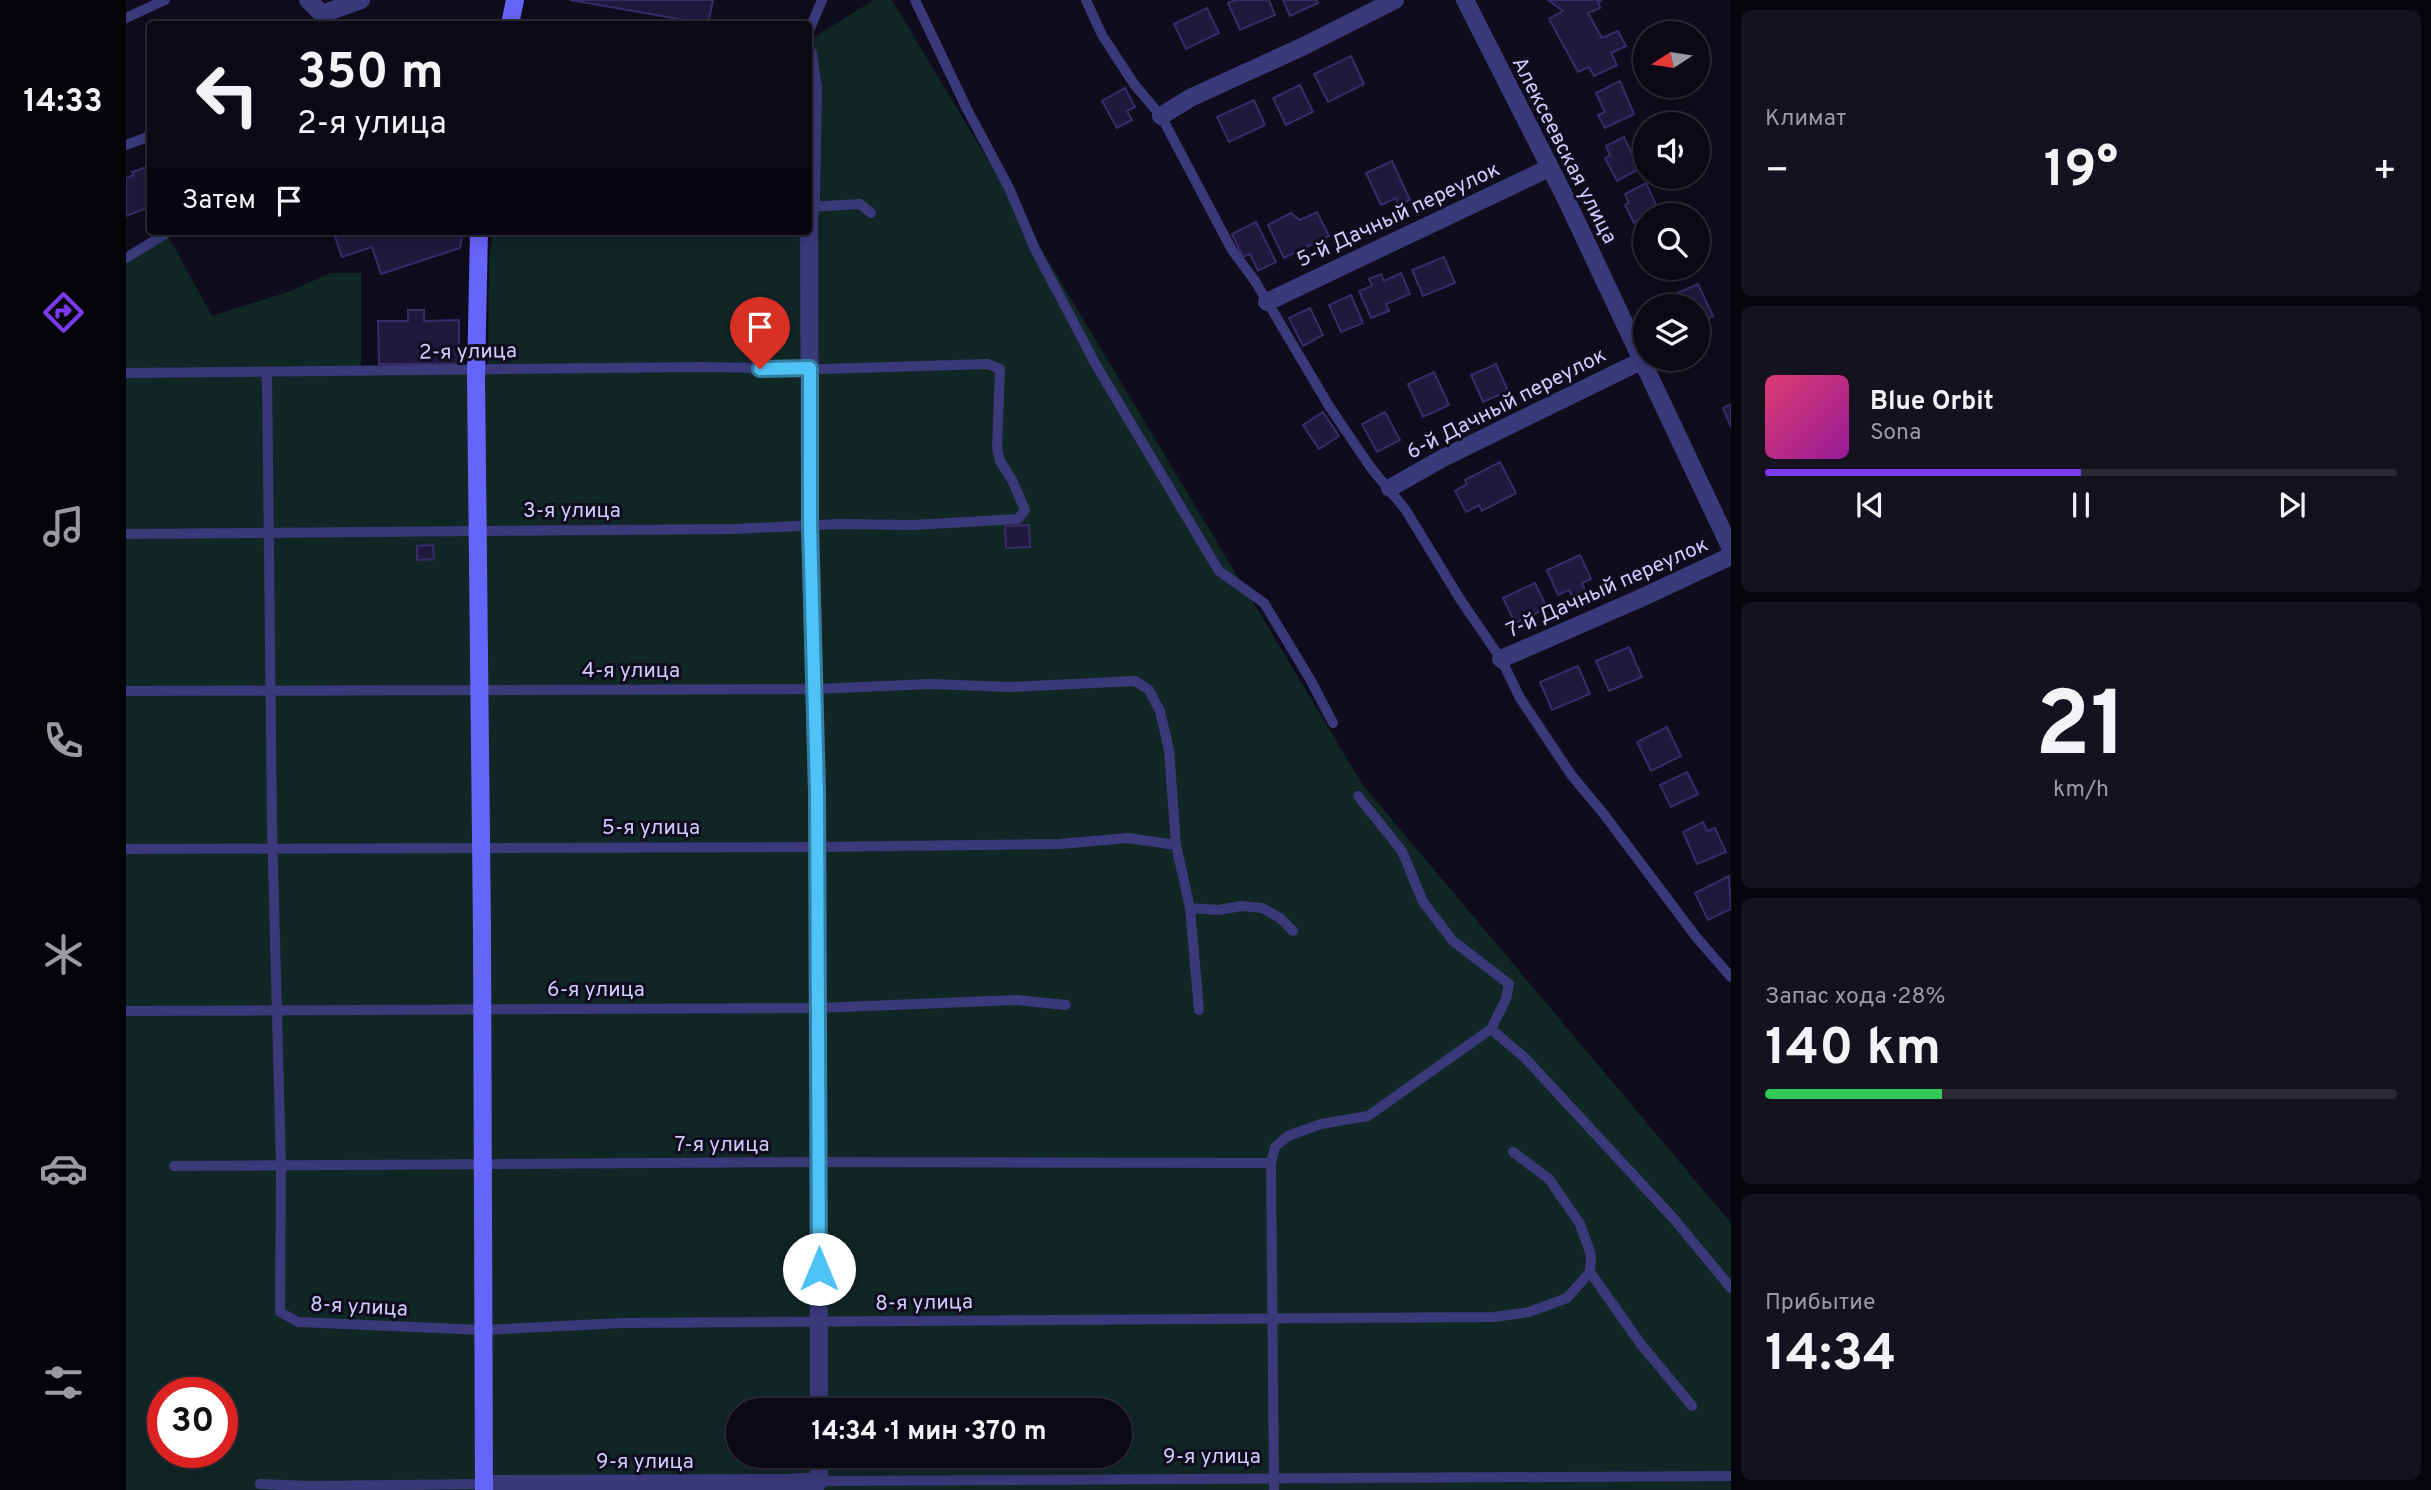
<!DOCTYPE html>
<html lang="ru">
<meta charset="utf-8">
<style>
:root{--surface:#0b0916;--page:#14121f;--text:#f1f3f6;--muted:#9a9aa1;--line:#2b2a35;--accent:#7c3aed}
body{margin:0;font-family:Overpass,sans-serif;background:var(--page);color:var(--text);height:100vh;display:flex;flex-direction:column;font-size:26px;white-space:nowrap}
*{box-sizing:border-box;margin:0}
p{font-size:23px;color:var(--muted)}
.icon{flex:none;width:38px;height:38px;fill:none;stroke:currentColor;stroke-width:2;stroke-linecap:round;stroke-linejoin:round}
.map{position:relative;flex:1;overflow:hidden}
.details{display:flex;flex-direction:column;gap:10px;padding:10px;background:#06050c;width:700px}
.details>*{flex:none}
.hud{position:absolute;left:21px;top:21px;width:665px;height:214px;border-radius:7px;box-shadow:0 4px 18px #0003,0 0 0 2px var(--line);background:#0b0916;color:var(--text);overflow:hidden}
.needle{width:46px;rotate:258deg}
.buttons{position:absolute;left:1507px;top:21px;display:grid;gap:14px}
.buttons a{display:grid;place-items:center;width:77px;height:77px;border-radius:50%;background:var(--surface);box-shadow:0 4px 18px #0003,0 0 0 2px var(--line);font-size:35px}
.speed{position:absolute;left:21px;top:1377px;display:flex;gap:14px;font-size:35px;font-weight:700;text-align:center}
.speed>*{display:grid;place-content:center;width:91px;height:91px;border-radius:50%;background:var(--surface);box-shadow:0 4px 18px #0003,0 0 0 2px var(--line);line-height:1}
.speed .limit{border:10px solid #d22;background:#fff;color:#111}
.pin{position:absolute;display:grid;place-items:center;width:60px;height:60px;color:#fff;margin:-72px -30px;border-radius:50% 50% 50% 0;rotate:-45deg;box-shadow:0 0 7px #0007}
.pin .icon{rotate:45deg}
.me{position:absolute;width:77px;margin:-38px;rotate:0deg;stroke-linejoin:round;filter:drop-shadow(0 0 5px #0008)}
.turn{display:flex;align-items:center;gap:24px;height:147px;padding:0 35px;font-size:32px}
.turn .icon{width:91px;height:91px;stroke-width:2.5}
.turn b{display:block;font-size:49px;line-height:60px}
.then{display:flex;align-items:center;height:66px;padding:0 35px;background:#0003;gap:14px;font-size:26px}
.big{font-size:52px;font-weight:700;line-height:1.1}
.details .widget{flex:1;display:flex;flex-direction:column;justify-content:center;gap:10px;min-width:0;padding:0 24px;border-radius:10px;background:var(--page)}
.details .dial{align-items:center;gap:0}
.dial b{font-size:91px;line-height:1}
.song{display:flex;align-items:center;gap:21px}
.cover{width:84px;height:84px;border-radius:10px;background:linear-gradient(135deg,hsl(340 70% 55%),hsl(300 70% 35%))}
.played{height:7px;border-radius:4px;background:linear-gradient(90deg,var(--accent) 50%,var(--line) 50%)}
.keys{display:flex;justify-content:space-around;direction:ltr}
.heat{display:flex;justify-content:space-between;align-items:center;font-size:38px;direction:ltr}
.charge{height:10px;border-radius:5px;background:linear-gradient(90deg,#34c759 28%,var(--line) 0)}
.trip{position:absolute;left:600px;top:1398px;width:406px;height:70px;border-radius:35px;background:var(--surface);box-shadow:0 4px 18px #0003,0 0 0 2px var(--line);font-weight:700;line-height:70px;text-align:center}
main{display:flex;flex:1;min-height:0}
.tabs{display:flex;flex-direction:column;width:126px;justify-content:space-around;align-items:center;background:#040409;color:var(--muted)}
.tabs .icon{width:49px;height:49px}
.tabs .active{color:var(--accent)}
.tabs b{font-size:32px;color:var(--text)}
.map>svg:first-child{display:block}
.green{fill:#102726;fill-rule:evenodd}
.building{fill:#20193d;stroke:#372c68;stroke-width:2}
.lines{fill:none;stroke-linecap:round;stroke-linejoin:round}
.lane{stroke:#3a397a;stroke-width:10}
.street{stroke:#3a397a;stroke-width:18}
.secondary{stroke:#6665f9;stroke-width:18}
.route-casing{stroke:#337fa1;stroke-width:18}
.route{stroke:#4fc3f7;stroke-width:12}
.labels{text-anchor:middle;stroke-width:6;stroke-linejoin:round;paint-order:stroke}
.street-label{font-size:21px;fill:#cfcbfd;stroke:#0f0c1d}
</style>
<main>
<nav class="tabs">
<b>14:33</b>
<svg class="icon active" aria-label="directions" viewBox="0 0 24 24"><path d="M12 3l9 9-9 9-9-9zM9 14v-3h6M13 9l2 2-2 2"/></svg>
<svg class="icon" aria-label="music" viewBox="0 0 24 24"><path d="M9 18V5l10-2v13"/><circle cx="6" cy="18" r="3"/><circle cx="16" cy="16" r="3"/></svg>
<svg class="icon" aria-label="phone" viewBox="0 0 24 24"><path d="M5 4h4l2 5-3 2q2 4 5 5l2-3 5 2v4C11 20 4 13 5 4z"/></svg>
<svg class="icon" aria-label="climate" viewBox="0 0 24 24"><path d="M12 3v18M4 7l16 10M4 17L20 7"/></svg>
<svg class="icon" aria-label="car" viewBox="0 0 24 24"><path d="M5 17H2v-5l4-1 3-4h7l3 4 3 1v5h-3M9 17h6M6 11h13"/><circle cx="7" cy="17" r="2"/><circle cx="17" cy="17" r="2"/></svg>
<svg class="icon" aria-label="filters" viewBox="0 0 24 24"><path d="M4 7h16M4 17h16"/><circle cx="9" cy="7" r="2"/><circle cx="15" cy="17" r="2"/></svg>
</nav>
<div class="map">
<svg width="1605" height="1490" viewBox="0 0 1605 1490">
<rect width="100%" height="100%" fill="#0f0c1d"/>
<path class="green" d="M748,0h18l470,784 369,439v267h-1605v-1232l41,-24 45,82 76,-24 43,-19h30v94l127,1 1,-108 4,-29h315l1,-191zM37,1393h59v59h-59zM612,1410h382v46h-382z"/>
<g class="building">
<path d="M444,0h143l-5,24z"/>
<path d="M1109,0h34l6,15 -35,15 -12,-27z"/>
<path d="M1157,0h34l1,3 -28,13z"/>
<path d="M1422,0h54l-4,2 2,6 -12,5 14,25 16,-7 8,15 -15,7 6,12 -23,11 -5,-9 -11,5 -29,-53 14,-8z"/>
<path d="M1081,8l12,25 -33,16 -12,-25z"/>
<path d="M1519,44v21l-8,-17z"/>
<path d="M1225,56l13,28 -36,18 -14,-28z"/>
<path d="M1494,81l14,33 -29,14 -7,-13 7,-3 -9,-19z"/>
<path d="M1174,85l13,27 -27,13 -13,-27z"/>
<path d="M999,88l10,19 -8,4 5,9 -15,8 -15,-27z"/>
<path d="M1128,100l11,25 -36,17 -12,-25z"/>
<path d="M1498,137l15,32 -22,12 -12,-23 5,-3 -4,-9z"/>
<path d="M1266,161l18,39 -11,5 -3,-7 -15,7 -15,-32z"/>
<path d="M24,166v41l-24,9v-38l8,-3 -2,-3z"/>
<path d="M1520,183l13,28 -14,4 -11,8 -9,-18 4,-2 -4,-9z"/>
<path d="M1191,212l12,24 -45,22 -16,-33 23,-12 9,7z"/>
<path d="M1130,222l20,40 -18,9 -8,-17 -7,3 -11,-23z"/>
<path d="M207,231h130l-3,17 -79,26 -9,-27 -30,10z"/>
<path d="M1318,257l11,26 -32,13 -11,-26z"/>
<path d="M1275,273l9,21 -24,10 3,7 -18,7 -12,-27 13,-5 -3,-7 12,-5 3,7z"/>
<path d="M1572,284l15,32 -15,7v-17h-17l-6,-12z"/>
<path d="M1225,295l12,28 -22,9 -12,-27z"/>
<path d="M1184,308l13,27 -20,11 -14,-28z"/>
<path d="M282,310h16v11l35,-1v44h-80l-1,-43h30z"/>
<path d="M1370,364l12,27 -25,11 -12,-27z"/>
<path d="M1308,372l15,33 -26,12 -15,-33z"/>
<path d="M1605,404v23l-8,-19z"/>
<path d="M1197,412l16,24 -20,13 -16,-24z"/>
<path d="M1259,412l15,28 -23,12 -15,-28z"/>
<path d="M1374,462l16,31 -34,18 -3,-6 -13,7 -11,-21 12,-7 -2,-4z"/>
<path d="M903,525l1,22 -24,1 -1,-22z"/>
<path d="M307,545l1,14 -17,1v-14z"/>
<path d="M1454,555l11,24 -9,4 4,10 -13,6 -4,-9 -11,5 -11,-25z"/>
<path d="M1409,583l12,25 -32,15 -12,-25z"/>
<path d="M1503,647l13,30 -33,14 -13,-30z"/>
<path d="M1452,666l12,28 -38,16 -12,-28z"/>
<path d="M1541,727l14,29 -30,15 -14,-29z"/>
<path d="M1561,772l11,22 -27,13 -11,-22z"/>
<path d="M1577,822l4,9 8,-3 11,24 -29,12 -14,-32z"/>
<path d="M1603,876l2,33 -23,11 -13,-27z"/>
</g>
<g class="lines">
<g class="lane">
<path d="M789,0l52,109 42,79 26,61 61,116 123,206 45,32 46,76 23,44"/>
<path d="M960,0l16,35 32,49 27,32 71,134 23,31 74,125 42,62 34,41 55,90 41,60 19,39 52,78 31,37 94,125 34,39"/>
<path d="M0,18l39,-18"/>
<path d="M682,33l14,-33"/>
<path d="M0,145l24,-9"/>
<path d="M682,207l52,-3 11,9"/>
<path d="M0,258l44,-27"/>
<path d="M141,372l5,454 9,340 -1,146 18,10 185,8 139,-7 872,-6 35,-5 38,-14 23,-26 1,-17 -11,-31 -31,-45 -36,-27"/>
<path d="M0,373l576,-6 121,2 165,-5 12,5 -3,78 3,14 12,19 13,30 -7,9 -105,6 -74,-1 -104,5 -609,5"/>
<path d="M0,691l688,-2 117,-5 79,3 125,-6 14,9 11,21 9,39 7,95 14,63 29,2 22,-4 21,2 18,10 13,13"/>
<path d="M1232,796l44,55 21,51 30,39 56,43 -3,15 -15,30 34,29 149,161 57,69"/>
<path d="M0,849l690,-2 243,-3 69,-6 48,7"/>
<path d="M1064,908l9,102"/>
<path d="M0,1011l692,-3 198,-8 50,5"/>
<path d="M48,1166l644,-4 453,1"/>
<path d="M1464,1272l50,71 52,63"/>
<path d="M134,1484l49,2 175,-2"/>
<path d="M693,1490v-9l912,-5"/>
<path d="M1148,1490l-3,-327 4,-16 13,-11 33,-12 47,-8 123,-87"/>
</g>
<g class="street">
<path d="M182,0l14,14 39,-14"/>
<path d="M1339,0l100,197 166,352"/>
<path d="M682,54l5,33 -2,113 -2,18 1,307 7,266 2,619"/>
<path d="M1035,116l29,-18 114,-52 91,-46"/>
<path d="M1141,302l282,-134"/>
<path d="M1264,488l53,-30 200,-98"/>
<path d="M1375,659l140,-61 90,-42"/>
<path d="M358,1484l303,-1 32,-2v-25"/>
</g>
<g class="secondary">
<path d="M384,24l5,-24"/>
<path d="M353,231l-3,146 6,556 2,557"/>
</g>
</g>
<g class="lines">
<defs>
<path id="route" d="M634,369l50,-1v157l7,266 2,478"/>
</defs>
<use href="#route" class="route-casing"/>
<use href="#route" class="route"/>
</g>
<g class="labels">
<g class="street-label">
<text transform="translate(1439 150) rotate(63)" y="7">Алексеевская улица</text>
<text transform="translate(1272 214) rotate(-25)" y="7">5-й Дачный переулок</text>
<text transform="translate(342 351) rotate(-1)" y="7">2-я улица</text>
<text transform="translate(1380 403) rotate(-27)" y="7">6-й Дачный переулок</text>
<text x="446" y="517">3-я улица</text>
<text transform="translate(1481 587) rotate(-24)" y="7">7-й Дачный переулок</text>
<text x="505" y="677">4-я улица</text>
<text x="525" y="834">5-я улица</text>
<text x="470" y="996">6-я улица</text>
<text x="596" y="1151">7-я улица</text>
<text transform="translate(798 1302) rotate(-1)" y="7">8-я улица</text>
<text transform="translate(233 1306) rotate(3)" y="7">8-я улица</text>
<text x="1086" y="1463">9-я улица</text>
<text x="519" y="1468">9-я улица</text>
</g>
</g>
</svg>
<div class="buttons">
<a><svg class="needle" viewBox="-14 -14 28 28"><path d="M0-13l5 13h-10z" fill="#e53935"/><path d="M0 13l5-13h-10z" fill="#9a9aa1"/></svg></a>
<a><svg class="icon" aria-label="sound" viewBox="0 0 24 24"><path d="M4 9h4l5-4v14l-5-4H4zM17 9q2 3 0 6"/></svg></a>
<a><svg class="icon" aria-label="search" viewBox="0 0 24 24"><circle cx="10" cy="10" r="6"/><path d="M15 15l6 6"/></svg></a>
<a><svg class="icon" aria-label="layers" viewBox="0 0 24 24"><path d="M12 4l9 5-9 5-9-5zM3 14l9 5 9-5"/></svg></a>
</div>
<div class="speed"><div class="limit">30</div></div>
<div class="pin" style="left:634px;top:369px;background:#d93025"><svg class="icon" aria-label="arrive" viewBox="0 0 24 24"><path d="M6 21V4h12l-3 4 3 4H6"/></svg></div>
<svg class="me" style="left:693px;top:1269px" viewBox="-20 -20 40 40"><circle r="19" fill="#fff"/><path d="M0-13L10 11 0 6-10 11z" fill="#4fc3f7"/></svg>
<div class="trip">14:34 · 1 мин · 370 m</div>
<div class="hud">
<div class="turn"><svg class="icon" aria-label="left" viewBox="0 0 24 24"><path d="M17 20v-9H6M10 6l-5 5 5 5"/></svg><div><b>350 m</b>2-я улица</div></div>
<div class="then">Затем<svg class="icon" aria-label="arrive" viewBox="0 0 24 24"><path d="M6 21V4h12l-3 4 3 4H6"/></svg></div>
</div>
</div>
<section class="details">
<div class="widget"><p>Климат</p>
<div class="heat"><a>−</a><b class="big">19°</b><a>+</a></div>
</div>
<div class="widget">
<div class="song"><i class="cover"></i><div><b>Blue Orbit</b><p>Sona</p></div></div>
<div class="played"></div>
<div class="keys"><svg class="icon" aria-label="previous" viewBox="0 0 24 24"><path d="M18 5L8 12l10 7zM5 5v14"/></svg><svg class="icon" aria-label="pause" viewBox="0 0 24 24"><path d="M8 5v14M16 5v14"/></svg><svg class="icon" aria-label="next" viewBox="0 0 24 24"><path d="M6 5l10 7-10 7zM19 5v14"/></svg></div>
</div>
<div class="widget dial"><b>21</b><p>km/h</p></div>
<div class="widget"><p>Запас хода · 28%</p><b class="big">140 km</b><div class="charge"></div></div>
<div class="widget"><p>Прибытие</p><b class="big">14:34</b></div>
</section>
</main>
